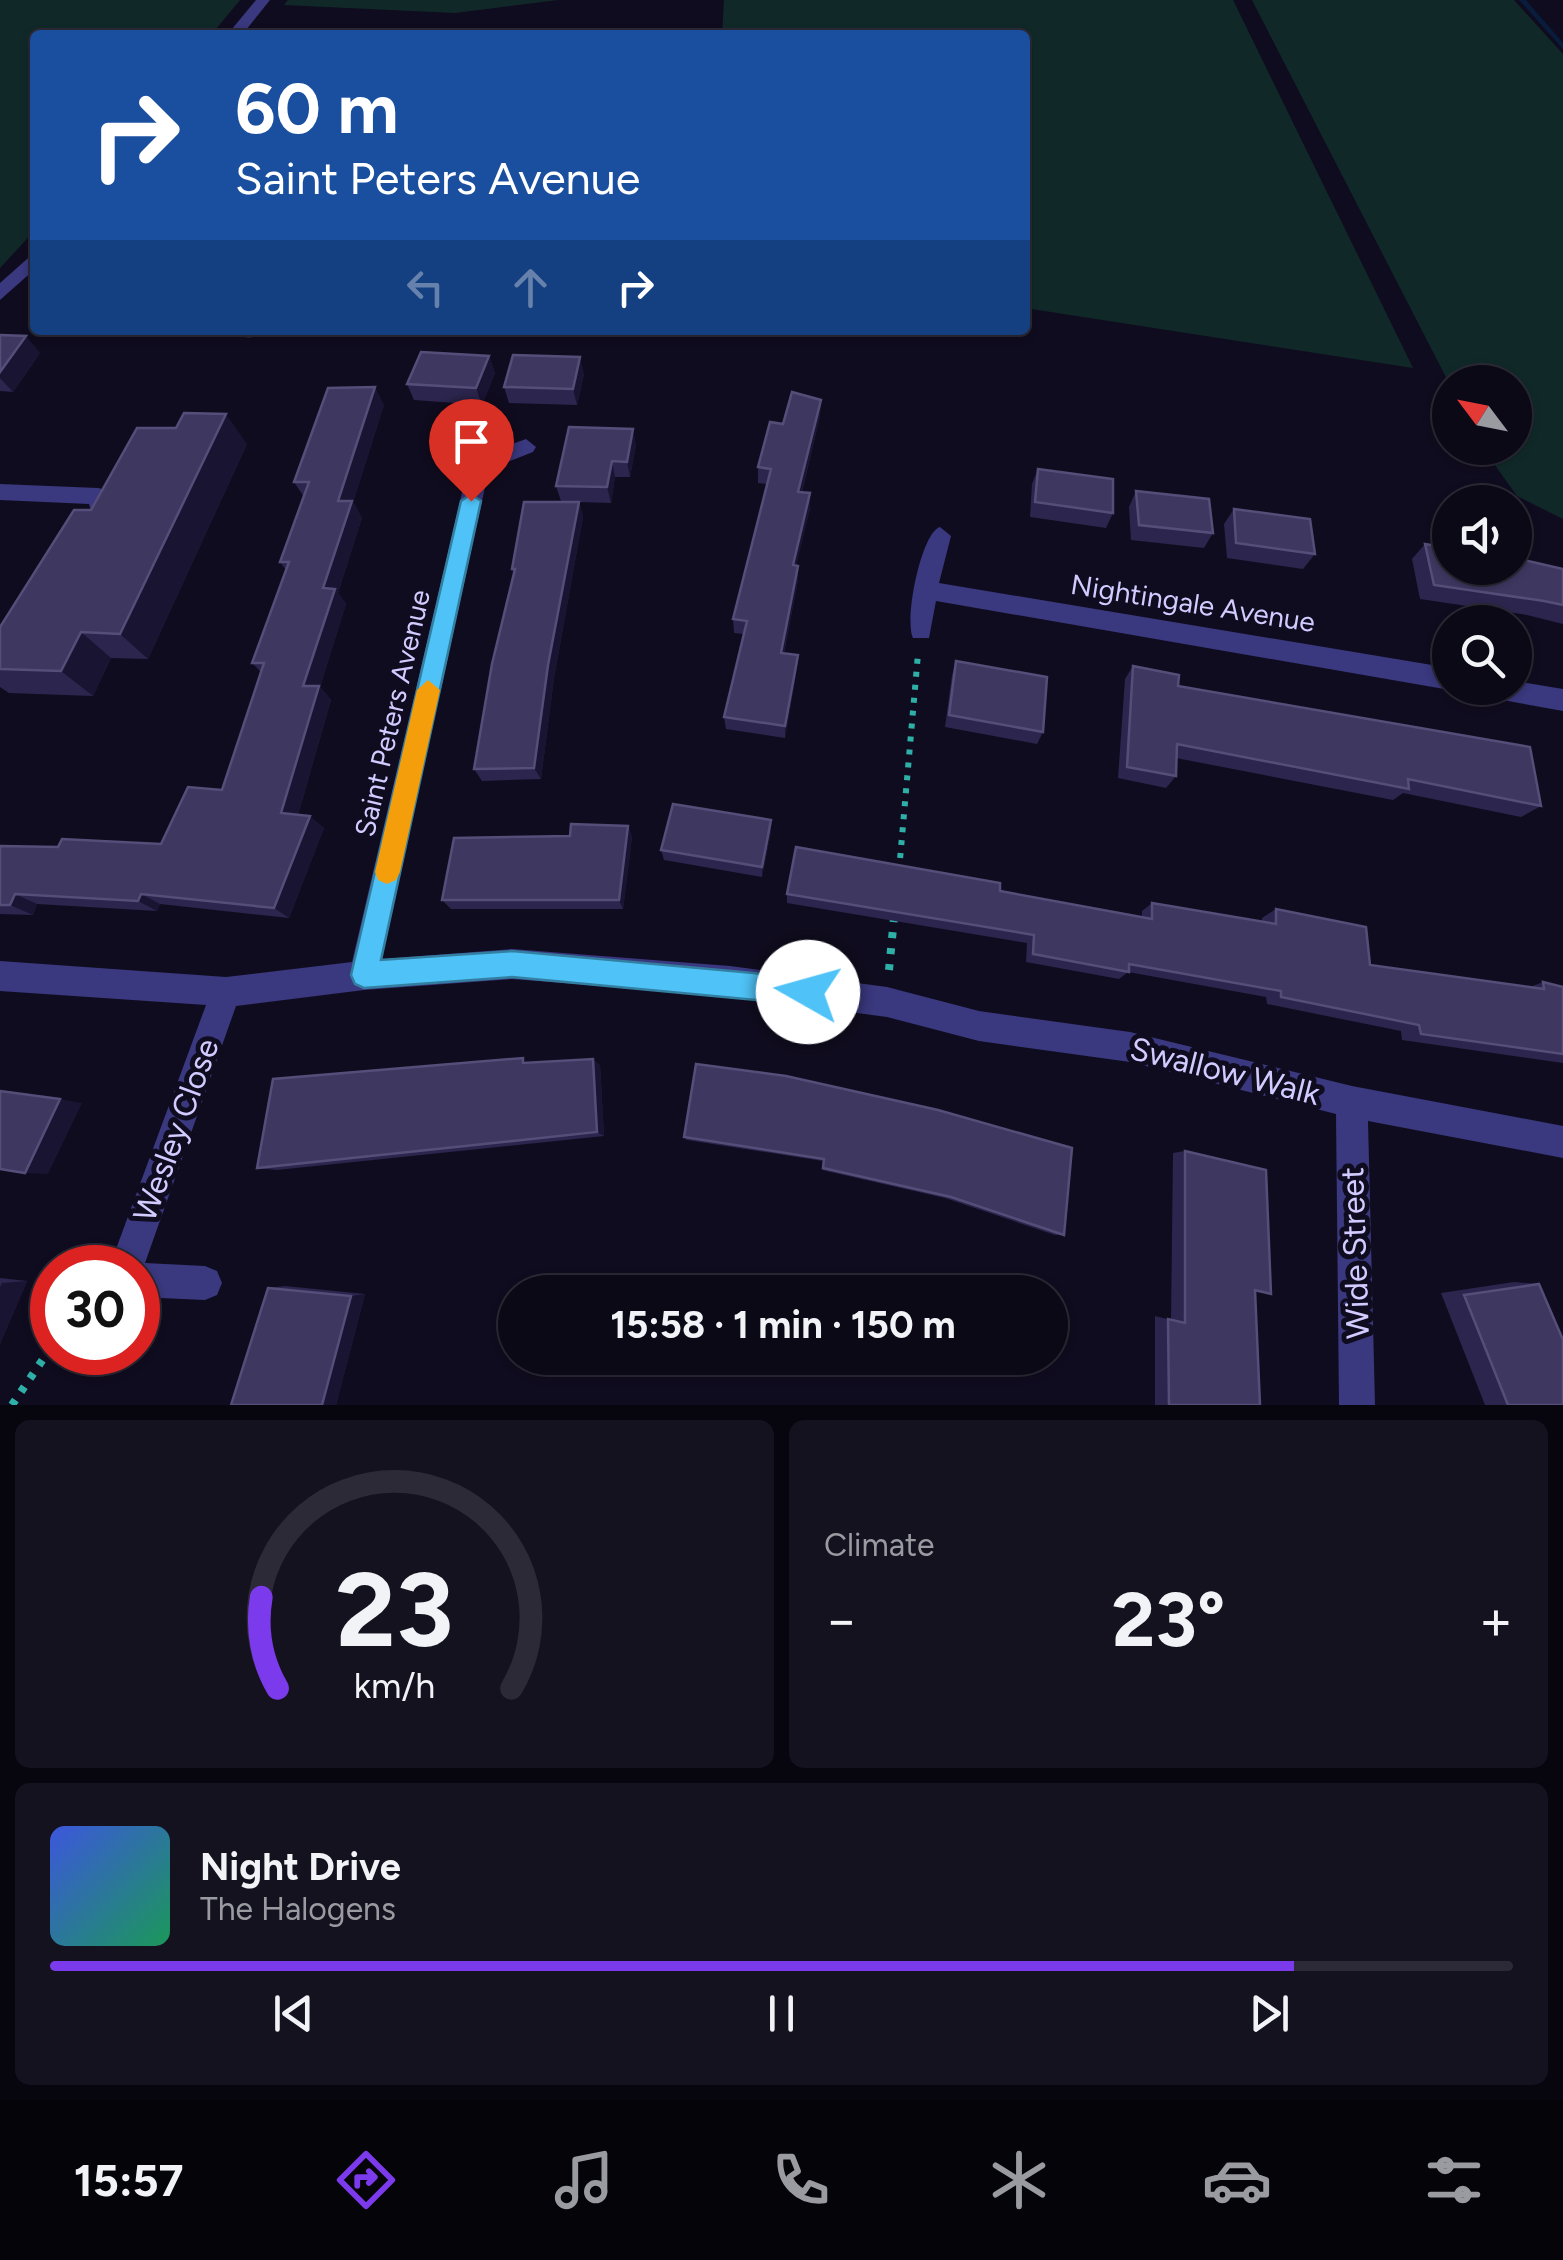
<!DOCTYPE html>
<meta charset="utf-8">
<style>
:root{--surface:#0c0917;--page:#151220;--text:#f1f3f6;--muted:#9a9aa1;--line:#2c2a36;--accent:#7c3aed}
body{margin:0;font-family:Figtree,sans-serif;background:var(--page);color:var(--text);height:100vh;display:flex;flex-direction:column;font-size:38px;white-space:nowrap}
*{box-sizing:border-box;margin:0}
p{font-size:32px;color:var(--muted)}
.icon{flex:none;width:55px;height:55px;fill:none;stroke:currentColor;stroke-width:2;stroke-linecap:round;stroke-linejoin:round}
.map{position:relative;height:1405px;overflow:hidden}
.panel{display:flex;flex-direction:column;gap:15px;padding:15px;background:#07050d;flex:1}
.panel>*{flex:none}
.top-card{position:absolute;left:30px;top:30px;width:1000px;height:305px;border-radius:10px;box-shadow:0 2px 8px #0004,0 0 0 2px var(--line);background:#1a4fa0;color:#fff;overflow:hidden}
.needle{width:65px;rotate:302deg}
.fabs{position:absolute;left:1432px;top:365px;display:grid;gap:20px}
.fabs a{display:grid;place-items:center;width:100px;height:100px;border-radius:50%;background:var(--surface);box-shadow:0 2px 8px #0004,0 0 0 2px var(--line);font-size:50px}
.speed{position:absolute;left:30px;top:1245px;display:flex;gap:20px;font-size:50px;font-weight:700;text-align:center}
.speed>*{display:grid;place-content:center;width:130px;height:130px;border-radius:50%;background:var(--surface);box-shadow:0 2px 8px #0004,0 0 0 2px var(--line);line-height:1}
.speed .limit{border:15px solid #d22;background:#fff;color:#111}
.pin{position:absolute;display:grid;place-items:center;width:85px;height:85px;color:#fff;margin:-102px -42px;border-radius:50% 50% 50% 0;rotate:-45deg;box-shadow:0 0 10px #0007}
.pin .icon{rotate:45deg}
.me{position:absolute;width:110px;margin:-55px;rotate:277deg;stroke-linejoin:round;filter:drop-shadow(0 0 8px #0008)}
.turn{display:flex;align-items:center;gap:35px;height:210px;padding:0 40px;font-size:45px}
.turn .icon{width:130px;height:130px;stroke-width:2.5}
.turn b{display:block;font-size:70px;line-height:85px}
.lanes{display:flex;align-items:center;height:95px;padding:0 40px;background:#0003;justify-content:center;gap:50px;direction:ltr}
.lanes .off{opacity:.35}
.big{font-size:75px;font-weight:700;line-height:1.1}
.panel .widget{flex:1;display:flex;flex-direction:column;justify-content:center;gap:15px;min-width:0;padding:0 35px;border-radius:15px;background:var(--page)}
.panel .dial{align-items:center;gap:0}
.dial svg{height:260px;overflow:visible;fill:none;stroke:var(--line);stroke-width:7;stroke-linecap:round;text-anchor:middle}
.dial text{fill:var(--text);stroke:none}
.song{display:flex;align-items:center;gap:30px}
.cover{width:120px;height:120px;border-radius:15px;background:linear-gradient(135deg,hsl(230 70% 55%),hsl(150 70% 35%))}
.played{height:10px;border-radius:5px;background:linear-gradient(90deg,var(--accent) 85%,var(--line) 85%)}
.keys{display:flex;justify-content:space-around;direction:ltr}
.heat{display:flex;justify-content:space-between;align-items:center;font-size:55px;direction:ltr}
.panel .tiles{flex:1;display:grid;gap:15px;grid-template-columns:1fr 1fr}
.widget:last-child{grid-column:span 2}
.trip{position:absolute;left:498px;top:1275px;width:570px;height:100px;border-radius:50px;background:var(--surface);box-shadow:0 2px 8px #0004,0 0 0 2px var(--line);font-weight:700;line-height:100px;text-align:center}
.dock{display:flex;height:160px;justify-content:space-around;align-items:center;background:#050409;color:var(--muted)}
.dock .icon{width:70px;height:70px}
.dock .selected{color:var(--accent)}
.dock b{font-size:45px;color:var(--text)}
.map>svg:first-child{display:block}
.green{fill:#102928}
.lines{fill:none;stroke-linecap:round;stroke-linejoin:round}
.stream{fill:#091c3c;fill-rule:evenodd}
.path-far1{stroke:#2eb0a8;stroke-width:6;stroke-dasharray:5 8;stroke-linecap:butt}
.path{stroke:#2eb0a8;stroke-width:8;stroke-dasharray:6 10;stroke-linecap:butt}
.minor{fill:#3a387e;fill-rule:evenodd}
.wall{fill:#2c254d}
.shaded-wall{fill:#1a1433}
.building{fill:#3e3760;stroke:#554e79;stroke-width:2.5}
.route{fill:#4fc3f7;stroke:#337fa1;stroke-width:2.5}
.slow{fill:#f59e0b}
.labels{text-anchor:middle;stroke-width:10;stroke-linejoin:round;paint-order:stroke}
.street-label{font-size:28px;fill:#d1cbff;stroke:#100c1f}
.near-street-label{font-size:32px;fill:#d1cbff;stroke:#100c1f}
</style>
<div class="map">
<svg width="1563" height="1405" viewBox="0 0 1563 1405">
<rect width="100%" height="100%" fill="#100c1f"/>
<g class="green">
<path d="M0,0h240l-29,35h-176v195l-35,38z"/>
<path d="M288,0h270l-103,13 -171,-8z"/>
<path d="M724,0h509l180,368 -388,-60v-273h-303z"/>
<path d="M1252,0h262l49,54v465l-46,-23 -30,-42 -3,-6h31v-66l-65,3z"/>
</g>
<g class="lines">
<path class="stream" d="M1519,0h7l37,43v6z"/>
<g class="path-far1">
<path d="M899,871l19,-217"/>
<path d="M894,921l1,-8"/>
</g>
<g class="path">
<path d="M889,970l5,-52"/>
<path d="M12,1405l40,-59"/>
</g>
<g class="minor">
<path d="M256,0h14l-28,35h-15z"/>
<path d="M35,252v17l-35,31v-17z"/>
<path d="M445,435l36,20 45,-16 10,8 -3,5 -44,17 -107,490 130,-10 218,17 157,21 92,24 151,21 222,54 211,40v32l-195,-37 7,284h-36l-3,-291 -206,-52 -151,-21 -92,-24 -157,-21 -218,-17 -148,11 -128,16 -91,257 60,3 12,5 5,12 -5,12 -12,5 -67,-3v-29h-29l97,-263 -206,-14v-30l226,16 126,-15 116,-495 -30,-19v-10z"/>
<path d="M0,484l98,4 8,2 7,20 -14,25 -8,3 -11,-9 11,-19 -2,-6 -89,-4z"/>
<path d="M940,527l11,9 -12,47 511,85v20h6l-6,2 -514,-89 -7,37h-16c-9,-18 8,-105 27,-111z"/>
<path d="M1515,681l48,8v22l-66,-12 -9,-3 -3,-8h30z"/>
</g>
</g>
<g class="wall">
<path d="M190,330h66l-5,8z"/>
<path d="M0,335l40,18 -27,39 -13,-1z"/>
<path d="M489,356l6,17 -13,32 -68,-5 -7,-16z"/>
<path d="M584,374l-7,31 -68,-2 -5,-16z"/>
<path d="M384,405l-31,97 9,16 -24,75 8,11 -26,83 11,13 -33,115 26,13 -35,90 -129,-14 -3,7 -120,-7 -4,11 -33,-1v-68l58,1 103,-3 61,-54 39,-118 -9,-9 34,-93 -6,-8 24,-65 -10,-15z"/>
<path d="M820,416l-18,76 8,16 -14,57 2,1v14l-14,73 14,2 -1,13 -12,70 -59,-9 -2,-12 20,-83 -10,-1 -1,-14 34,-135 -9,-1v-16l25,-43z"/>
<path d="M247,444l-99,215 -37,-1 -18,38 -84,-3 -9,-6v-60l91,-117z"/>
<path d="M636,445l-6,32h-15l-4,26 -32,-1 4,15 -29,161 -13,101 -59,2 -8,-12 40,-194 -2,-6 49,-68 -5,-15z"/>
<path d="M1038,469l75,44 -7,15 -76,-11 2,-33z"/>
<path d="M1136,491l77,42 -9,15 -73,-8 -2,-33z"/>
<path d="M1234,509l81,45 -12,15 -76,-11 -3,-34z"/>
<path d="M1425,544l138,25v55l-36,-9 -107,-16 -8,-40z"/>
<path d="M956,661l87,71 -6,12 -92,-17 7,-52z"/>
<path d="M1133,666l45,20 363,120 -20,11 -118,-24 -10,7 -217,-42v18l-10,12 -48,-10 7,-99z"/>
<path d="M628,826l4,11 -9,72h-172l-9,-9 128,-64z"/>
<path d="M771,831l-9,46 -98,-17 -3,-10z"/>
<path d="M1000,891l142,27v-7l10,-8 110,18v-3l14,-9 94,56 160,22 13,-5 20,5v76l-161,-23 -1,-9 -134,-27 -1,-7 -138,-25 -9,7 -93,-17 1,-19 -240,-40v-9z"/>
<path d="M696,1064l368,171h-9l-110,-37 -123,-28 1,-9 -136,-21 -3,-3z"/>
<path d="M600,1065l4,71 -327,34 -20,-2z"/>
<path d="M1185,1151l86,143 -16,-2 5,113h-105v-89l16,4 2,-167z"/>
<path d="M0,1278l27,3 -27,63z"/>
<path d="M1514,1282l25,2 24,121h-78l-44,-112z"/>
<path d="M285,1286l80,8 -29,111h-105l37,-117z"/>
</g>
<g class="shaded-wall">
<path d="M246,330h10l-5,8z"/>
<path d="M26,336l14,17 -27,39 -13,-14v-6z"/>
<path d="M489,356l6,17 -13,32 -6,-17z"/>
<path d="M580,357l4,17 -7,31 -4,-16z"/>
<path d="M375,387l9,18 -31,97 9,16 -24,75 8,11 -26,83 11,13 -36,125 -14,-12 22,-127 20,-98 15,-87z"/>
<path d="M821,400l-1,16 -22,91v-15z"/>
<path d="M226,414l21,30 -99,215 -28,-25z"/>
<path d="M633,429l3,16 -6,32 -3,-15z"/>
<path d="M612,461l3,16 -4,26 -4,-16z"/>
<path d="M810,493v15l-17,72v-15z"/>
<path d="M579,502l4,15 -29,161 -13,101 -7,-11 14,-103z"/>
<path d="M798,566v14l-17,86v-13z"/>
<path d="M81,632l30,26 -18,38 -32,-25z"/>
<path d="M798,655l-1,13 -12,70v-12z"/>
<path d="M310,816l14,12 -35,90 -15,-10z"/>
<path d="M771,820v11l-9,46v-10z"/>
<path d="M628,826l4,11 -9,72 -4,-9z"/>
<path d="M15,894l22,10 -4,11 -23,-10z"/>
<path d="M141,894l19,10 -3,7 -19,-10z"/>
<path d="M593,1059l7,6 4,71 -7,-4z"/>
<path d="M60,1099l22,4 -34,71 -23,-1z"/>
<path d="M27,1281l-27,63v-57l2,-4z"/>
<path d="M365,1294l-29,111h-14l29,-109z"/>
</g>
<g class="building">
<path d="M0,335l26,1 -26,36z"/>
<path d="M421,352l68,4 -13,32 -69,-4z"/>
<path d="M513,355l67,2 -7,32 -69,-2z"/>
<path d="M375,387l-37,114h14l-29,87 12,1 -32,97h16l-38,127 29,3 -36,92 -133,-14 -3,7 -123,-7 -5,11h-10v-59l58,1 4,-8 99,5 27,-57 34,3 42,-127h-12l37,-101h-9l29,-80h-15l34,-94z"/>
<path d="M792,392l29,8 -23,92 12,1 -17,72 5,1 -17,87 17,2 -13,71 -61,-9 23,-96 -14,-2 38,-150 -13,-2 12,-45 13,2z"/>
<path d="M184,413l42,1 -106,220 -39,-2 -20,39 -61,-2v-42l74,-117h17l46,-82h39z"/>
<path d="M569,427l64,2 -6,33 -15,-1 -5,26 -51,-1z"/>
<path d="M1038,469l75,10v34l-78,-11z"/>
<path d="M1136,491l73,8 4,34 -74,-8z"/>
<path d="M524,502h55l-31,163 -14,103 -60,1 18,-105 23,-95h-3z"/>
<path d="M1234,509l76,10 5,35 -79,-11z"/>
<path d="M1425,544l25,4v20h65v-10l48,11v36l-19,-4 -110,-16z"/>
<path d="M956,661l91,16 -4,55 -94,-17z"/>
<path d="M1133,666l46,9 -1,11 352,61 11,59 -133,-27 1,10 -232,-45 -1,32 -49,-9z"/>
<path d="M673,804l98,16 -9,47 -101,-17z"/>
<path d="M571,824l57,2 -9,74h-177l12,-62 116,-2z"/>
<path d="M796,847l204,36v8l152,28v-16l124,21v-15l90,18 4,38 174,24 -1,-7 20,5v67l-142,-20 -2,-9 -138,-28v-6l-152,-27v8l-96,-18 1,-19 -247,-41z"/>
<path d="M523,1058v5l70,-4 4,73 -340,36 16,-89z"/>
<path d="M696,1064l90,12 152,34 134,38 -8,87 -113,-38 -128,-29 1,-9 -140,-22z"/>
<path d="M0,1091l60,8 -35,74 -25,-4z"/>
<path d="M1185,1151l81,19 5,124 -16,-4 5,115h-91l-1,-86 17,4z"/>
<path d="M1539,1284l24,56v65h-55l-44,-110z"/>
<path d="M268,1288l83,8 -29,109h-91z"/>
<path d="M621,1358h51l-1,17 -51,-1z"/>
</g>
<path class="route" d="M471,494l10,7 -100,459 131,-9 296,27 10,4 4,10 -4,9 -10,4 -296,-28 -148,11 -9,-4 -4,-9 110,-474z"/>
<path class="slow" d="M428,680l12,10 -40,182 -4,8 -9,4 -9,-4 -3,-8 42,-182z"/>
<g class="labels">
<g class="street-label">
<text transform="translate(1193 603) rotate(9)" y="10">Nightingale Avenue</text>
<text transform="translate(392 713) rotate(-77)" y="10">Saint Peters Avenue</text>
</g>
<g class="near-street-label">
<text transform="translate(1225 1071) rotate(14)" y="11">Swallow Walk</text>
<text transform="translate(176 1130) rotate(-70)" y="11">Wesley Close</text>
<text transform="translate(1355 1253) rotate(-92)" y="11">Wide Street</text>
</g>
</g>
</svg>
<div class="fabs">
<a><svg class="needle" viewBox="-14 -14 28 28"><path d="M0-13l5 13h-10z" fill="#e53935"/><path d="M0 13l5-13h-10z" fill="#9a9aa1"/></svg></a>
<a><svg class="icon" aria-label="sound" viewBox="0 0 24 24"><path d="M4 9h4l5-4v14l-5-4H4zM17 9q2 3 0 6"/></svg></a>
<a><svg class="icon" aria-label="search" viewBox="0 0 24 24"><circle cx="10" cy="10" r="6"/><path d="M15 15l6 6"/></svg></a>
</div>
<div class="speed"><div class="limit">30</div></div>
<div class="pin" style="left:471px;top:501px;background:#d93025"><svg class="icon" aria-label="arrive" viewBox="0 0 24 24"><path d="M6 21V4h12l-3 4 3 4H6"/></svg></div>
<svg class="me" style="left:808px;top:992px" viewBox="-20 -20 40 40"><circle r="19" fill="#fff"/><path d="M0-13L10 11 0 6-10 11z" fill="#4fc3f7"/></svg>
<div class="trip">15:58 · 1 min · 150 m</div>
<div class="top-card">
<div class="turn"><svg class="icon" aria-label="right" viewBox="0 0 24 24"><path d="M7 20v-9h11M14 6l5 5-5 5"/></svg><div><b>60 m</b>Saint Peters Avenue</div></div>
<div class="lanes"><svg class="icon off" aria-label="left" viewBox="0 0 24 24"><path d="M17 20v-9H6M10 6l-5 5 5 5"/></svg><svg class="icon off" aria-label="ahead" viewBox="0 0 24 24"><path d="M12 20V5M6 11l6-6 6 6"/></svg><svg class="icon" aria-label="right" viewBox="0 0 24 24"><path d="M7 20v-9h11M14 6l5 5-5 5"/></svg></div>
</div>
</div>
<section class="panel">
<div class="tiles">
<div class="widget dial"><svg viewBox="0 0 100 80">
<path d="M14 69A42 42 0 1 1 86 69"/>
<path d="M14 69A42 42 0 0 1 9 41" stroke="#7c3aed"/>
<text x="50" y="56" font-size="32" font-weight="700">23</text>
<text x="50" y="72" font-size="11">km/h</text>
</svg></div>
<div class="widget"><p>Climate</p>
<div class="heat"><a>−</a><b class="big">23°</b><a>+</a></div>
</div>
<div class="widget">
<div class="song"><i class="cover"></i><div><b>Night Drive</b><p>The Halogens</p></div></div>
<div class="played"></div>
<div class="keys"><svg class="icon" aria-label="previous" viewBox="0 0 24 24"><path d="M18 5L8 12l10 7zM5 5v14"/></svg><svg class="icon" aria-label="pause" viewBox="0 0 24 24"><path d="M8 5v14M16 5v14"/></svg><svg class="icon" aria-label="next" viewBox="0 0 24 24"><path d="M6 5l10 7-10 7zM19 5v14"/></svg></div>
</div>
</div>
</section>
<nav class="dock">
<b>15:57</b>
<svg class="icon selected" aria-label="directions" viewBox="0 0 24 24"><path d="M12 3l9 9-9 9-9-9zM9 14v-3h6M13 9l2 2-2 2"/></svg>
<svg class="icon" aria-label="music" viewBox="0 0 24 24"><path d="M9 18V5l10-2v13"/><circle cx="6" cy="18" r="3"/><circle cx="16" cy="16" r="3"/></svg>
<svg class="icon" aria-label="phone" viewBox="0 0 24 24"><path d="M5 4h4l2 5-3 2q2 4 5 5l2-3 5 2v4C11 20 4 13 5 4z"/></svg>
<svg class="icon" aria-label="climate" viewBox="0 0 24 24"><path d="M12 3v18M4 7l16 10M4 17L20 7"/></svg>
<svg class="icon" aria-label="car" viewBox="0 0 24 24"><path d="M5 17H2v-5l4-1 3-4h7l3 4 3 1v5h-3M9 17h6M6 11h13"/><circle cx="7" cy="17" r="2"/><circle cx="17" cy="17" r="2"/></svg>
<svg class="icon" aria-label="filters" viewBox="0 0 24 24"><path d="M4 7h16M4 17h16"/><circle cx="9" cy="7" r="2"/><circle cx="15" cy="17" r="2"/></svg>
</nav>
